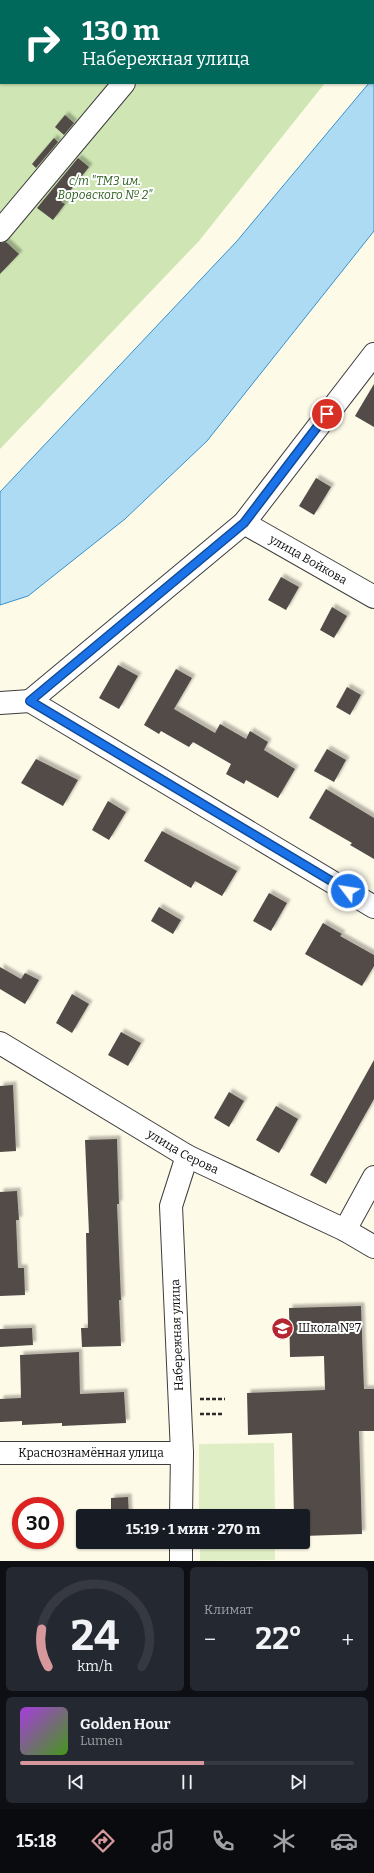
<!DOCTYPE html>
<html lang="ru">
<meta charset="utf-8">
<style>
:root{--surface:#171b24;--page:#242831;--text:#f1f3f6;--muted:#9ea1a6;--line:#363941;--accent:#d6979d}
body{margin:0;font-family:Bitter,serif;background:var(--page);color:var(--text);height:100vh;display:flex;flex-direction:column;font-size:15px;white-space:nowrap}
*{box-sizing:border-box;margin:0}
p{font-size:13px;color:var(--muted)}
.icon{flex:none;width:22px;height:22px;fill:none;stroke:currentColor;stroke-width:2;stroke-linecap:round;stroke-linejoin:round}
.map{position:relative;height:1561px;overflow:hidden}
.details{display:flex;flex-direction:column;gap:6px;padding:6px;background:#0d0f14;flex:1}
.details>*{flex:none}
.hud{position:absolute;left:0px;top:0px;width:374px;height:84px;box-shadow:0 1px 3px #0004;background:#00695c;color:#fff;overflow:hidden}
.speed{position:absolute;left:12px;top:1497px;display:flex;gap:8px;font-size:20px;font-weight:700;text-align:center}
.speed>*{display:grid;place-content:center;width:52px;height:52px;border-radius:50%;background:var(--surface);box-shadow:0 1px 3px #0004;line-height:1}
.speed .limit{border:6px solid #d22;background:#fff;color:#111}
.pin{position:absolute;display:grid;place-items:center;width:34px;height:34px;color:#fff;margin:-17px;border:2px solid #fff;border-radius:50%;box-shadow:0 1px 4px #0007}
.me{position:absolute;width:44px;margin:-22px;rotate:301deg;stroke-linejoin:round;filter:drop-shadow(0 0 3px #0008)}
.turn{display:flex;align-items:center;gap:14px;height:84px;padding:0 16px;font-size:18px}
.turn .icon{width:52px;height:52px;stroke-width:2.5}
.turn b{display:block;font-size:28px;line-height:34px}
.big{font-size:30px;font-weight:700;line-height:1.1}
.details .tile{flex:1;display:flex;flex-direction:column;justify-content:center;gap:6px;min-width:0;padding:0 14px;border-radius:6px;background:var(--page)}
.details .dial{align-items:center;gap:0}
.dial svg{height:104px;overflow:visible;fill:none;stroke:var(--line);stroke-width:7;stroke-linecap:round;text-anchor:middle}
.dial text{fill:var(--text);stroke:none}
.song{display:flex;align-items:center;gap:12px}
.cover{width:48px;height:48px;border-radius:6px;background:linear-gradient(135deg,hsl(280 70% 55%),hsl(100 70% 35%))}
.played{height:4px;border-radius:2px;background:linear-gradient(90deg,var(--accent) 55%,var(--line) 55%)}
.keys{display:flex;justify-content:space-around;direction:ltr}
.heat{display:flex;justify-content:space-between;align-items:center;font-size:22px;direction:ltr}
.details .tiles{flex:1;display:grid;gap:6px;grid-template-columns:1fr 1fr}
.tile:last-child{grid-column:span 2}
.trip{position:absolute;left:76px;top:1509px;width:234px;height:40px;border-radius:4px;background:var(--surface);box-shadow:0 1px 3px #0004;font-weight:700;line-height:40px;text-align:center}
.tabs{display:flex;height:64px;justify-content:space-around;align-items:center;background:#090b0e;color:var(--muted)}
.tabs .icon{width:28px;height:28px}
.tabs .current{color:var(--accent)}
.tabs b{font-size:18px;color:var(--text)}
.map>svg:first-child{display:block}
.green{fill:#cfe6b4}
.pitch{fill:#e0eec5}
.water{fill:#aedbf4;stroke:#3891c8}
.building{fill:#524b47;filter:url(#shadow)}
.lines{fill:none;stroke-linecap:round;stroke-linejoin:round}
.minor-casing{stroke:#3d3d3d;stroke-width:24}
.path{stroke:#2c2c2c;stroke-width:2.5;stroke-dasharray:4 2;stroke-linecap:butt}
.minor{stroke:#fff;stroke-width:22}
.route-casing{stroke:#114b97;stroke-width:10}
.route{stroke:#1a73e8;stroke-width:7}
.labels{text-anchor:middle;stroke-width:4;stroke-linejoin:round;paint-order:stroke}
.park-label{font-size:12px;font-style:italic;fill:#2c5e1e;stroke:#fff}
.street-label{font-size:12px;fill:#0a0a0a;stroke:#fff}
.poi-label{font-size:12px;fill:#0a0a0a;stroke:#fff;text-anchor:start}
</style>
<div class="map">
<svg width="374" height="1561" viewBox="0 0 374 1561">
<defs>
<filter id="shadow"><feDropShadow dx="3.5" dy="-3.5" stdDeviation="1" flood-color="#0004"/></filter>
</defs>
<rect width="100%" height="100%" fill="#fefae8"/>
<path class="green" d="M0,0h374v19l-1,1v-19h-372v82h324l-126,158 -199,208z"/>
<g class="pitch">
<path d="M274,1443l1,73h-76v-72z"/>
<path d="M200,1542h75v18l-75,1z"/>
</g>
<path class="water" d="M374,77v154l-167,210 -82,78 -97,77 -28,9v-113l237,-251 132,-158h4z"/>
<g class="building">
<path d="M65,115l9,8 -10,12 -9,-8z"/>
<path d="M54,138l4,4 -22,26 -4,-4z"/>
<path d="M78,158l11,9 -28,35 4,2 -12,16 -16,-12z"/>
<path d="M6,242l13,12 -19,20v-31z"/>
<path d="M374,384v43l-19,-11z"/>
<path d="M316,478l15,9 -17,28 -15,-9z"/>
<path d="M281,577l18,10 -13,23 -18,-10z"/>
<path d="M332,607l15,9 -13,22 -14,-8z"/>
<path d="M118,665l20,11 -19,33 -20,-11z"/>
<path d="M176,669l16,9 -18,31 41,24 5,-9 26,15 4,-8 18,11 -4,8 31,19 -17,29 -32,-18 -2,4 -18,-10 5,-10 -38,-22 -4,5 -28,-16 -2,3 -15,-9z"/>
<path d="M347,687l14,8 -11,20 -14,-8z"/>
<path d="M327,749l19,11 -12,22 -20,-11z"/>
<path d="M36,759l42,21 -15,26 -42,-23z"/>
<path d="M326,789l48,29v41l-24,-14 2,-2 -43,-25z"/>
<path d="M108,801l18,11 -17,28 -17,-10z"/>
<path d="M162,831l75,40 -15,25 -27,-15 -4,7 -47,-27z"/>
<path d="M269,893l18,10 -16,28 -18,-10z"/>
<path d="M159,907l22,13 -8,14 -22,-13z"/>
<path d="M323,923l19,11 -2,2 34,19v11l-12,20 -57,-32z"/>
<path d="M0,967l21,12 4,-6 14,7 -14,24 -25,-15z"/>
<path d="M72,994l17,10 -17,29 -16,-10z"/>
<path d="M121,1032l20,11 -13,23 -20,-11z"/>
<path d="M374,1060v39l-48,85 -16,-9z"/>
<path d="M13,1085l3,66 -16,1v-66z"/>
<path d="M229,1092l15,9 -15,26 -15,-9z"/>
<path d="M276,1106l22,13 -19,34 -23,-13z"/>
<path d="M117,1139l2,65h-2l4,96h-2l2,46 -39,1 -1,-19h7l-2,-95h3l-4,-93z"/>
<path d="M17,1191l2,29h-3l2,48h6l1,27 -25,1v-104z"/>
<path d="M361,1306l3,83h10v42h-15l3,103 -59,2v-20h-9l-2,-83 -44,2 -1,-42 78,-3 -1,-34 -34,1 -1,-49z"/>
<path d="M32,1328l1,17 -33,2v-18z"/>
<path d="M79,1352l1,42 44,-2 2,31 -64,3v-3l-40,2v-4l-22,1v-23l21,-1 -1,-43z"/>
<path d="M128,1497l1,19h-18v-18z"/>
</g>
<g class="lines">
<defs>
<g id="minor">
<path d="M192,1l1,-1"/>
<path d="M0,231l124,-148"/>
<path id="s1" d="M244,523l130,74"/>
<path d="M30,701l214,-178 130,-169"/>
<path d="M30,701l344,206"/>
<path d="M0,703l30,-2"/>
<path id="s2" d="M0,1043l187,113 158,74 29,17"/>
<path d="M345,1230l29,-53"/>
<path id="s3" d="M0,1453h182"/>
<path d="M181,1516l1,-63 -11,-247 16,-50"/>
<path d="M181,1561v-19"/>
</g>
</defs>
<use href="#minor" class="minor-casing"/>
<g class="path">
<path d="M200,1399h25"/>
<path d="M200,1414h22"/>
</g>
<use href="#minor" class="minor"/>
</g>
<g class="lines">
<defs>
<path id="route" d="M327,414l-83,109 -214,178 318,190"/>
</defs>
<use href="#route" class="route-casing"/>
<use href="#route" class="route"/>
</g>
<defs>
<symbol id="school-disc" viewBox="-11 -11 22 22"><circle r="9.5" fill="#b52730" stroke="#fff"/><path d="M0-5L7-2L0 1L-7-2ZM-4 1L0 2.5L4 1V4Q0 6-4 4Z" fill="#fff"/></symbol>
</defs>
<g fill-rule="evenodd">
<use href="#school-disc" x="270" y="1316" width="25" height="25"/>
</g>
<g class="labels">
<g class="park-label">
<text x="105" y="185">с/т "ТМЗ им.<tspan x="105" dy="14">Воровского № 2"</tspan></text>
</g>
<g class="street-label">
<text dy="4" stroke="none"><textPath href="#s1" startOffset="74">улица Войкова</textPath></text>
<text dy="4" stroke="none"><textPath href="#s2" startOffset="213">улица Серова</textPath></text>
<text transform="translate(177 1335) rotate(-92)" y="4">Набережная улица</text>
<text dy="4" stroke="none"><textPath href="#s3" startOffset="91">Краснознамённая улица</textPath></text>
</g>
<g class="poi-label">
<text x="298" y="1332">Школа №7</text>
</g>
</g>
</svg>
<div class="speed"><div class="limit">30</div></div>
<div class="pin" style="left:327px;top:414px;background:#d93025"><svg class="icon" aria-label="arrive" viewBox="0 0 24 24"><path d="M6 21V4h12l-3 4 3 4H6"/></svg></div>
<svg class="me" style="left:348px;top:891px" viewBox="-20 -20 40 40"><circle r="17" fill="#1a73e8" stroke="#fff" stroke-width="3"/><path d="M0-11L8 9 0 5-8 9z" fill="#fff"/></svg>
<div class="trip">15:19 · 1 мин · 270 m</div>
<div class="hud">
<div class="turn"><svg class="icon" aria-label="right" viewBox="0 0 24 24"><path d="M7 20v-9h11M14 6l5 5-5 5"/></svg><div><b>130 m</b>Набережная улица</div></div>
</div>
</div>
<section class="details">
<div class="tiles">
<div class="tile dial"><svg viewBox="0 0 100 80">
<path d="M14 69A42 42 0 1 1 86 69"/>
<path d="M14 69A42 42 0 0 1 9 40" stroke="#d6979d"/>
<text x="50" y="56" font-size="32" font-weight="700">24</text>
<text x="50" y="72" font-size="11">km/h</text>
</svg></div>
<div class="tile"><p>Климат</p>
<div class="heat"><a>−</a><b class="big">22°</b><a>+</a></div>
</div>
<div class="tile">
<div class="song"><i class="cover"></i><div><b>Golden Hour</b><p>Lumen</p></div></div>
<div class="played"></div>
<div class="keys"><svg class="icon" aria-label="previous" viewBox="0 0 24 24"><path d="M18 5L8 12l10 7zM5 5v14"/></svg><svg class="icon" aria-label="pause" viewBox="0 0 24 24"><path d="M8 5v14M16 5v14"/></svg><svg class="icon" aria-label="next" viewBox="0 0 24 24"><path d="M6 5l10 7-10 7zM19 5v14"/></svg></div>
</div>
</div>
</section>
<nav class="tabs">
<b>15:18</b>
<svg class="icon current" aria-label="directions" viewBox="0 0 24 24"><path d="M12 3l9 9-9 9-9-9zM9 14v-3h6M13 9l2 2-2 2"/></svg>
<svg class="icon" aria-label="music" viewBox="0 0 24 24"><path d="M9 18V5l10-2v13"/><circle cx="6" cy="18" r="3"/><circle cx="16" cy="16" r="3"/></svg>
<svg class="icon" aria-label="phone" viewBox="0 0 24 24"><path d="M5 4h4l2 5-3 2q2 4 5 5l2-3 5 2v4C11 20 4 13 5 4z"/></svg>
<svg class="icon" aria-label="climate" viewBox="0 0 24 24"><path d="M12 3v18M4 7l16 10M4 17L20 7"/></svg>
<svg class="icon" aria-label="car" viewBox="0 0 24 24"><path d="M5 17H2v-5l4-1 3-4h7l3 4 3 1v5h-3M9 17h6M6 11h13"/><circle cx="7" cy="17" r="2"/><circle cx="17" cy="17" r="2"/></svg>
</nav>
